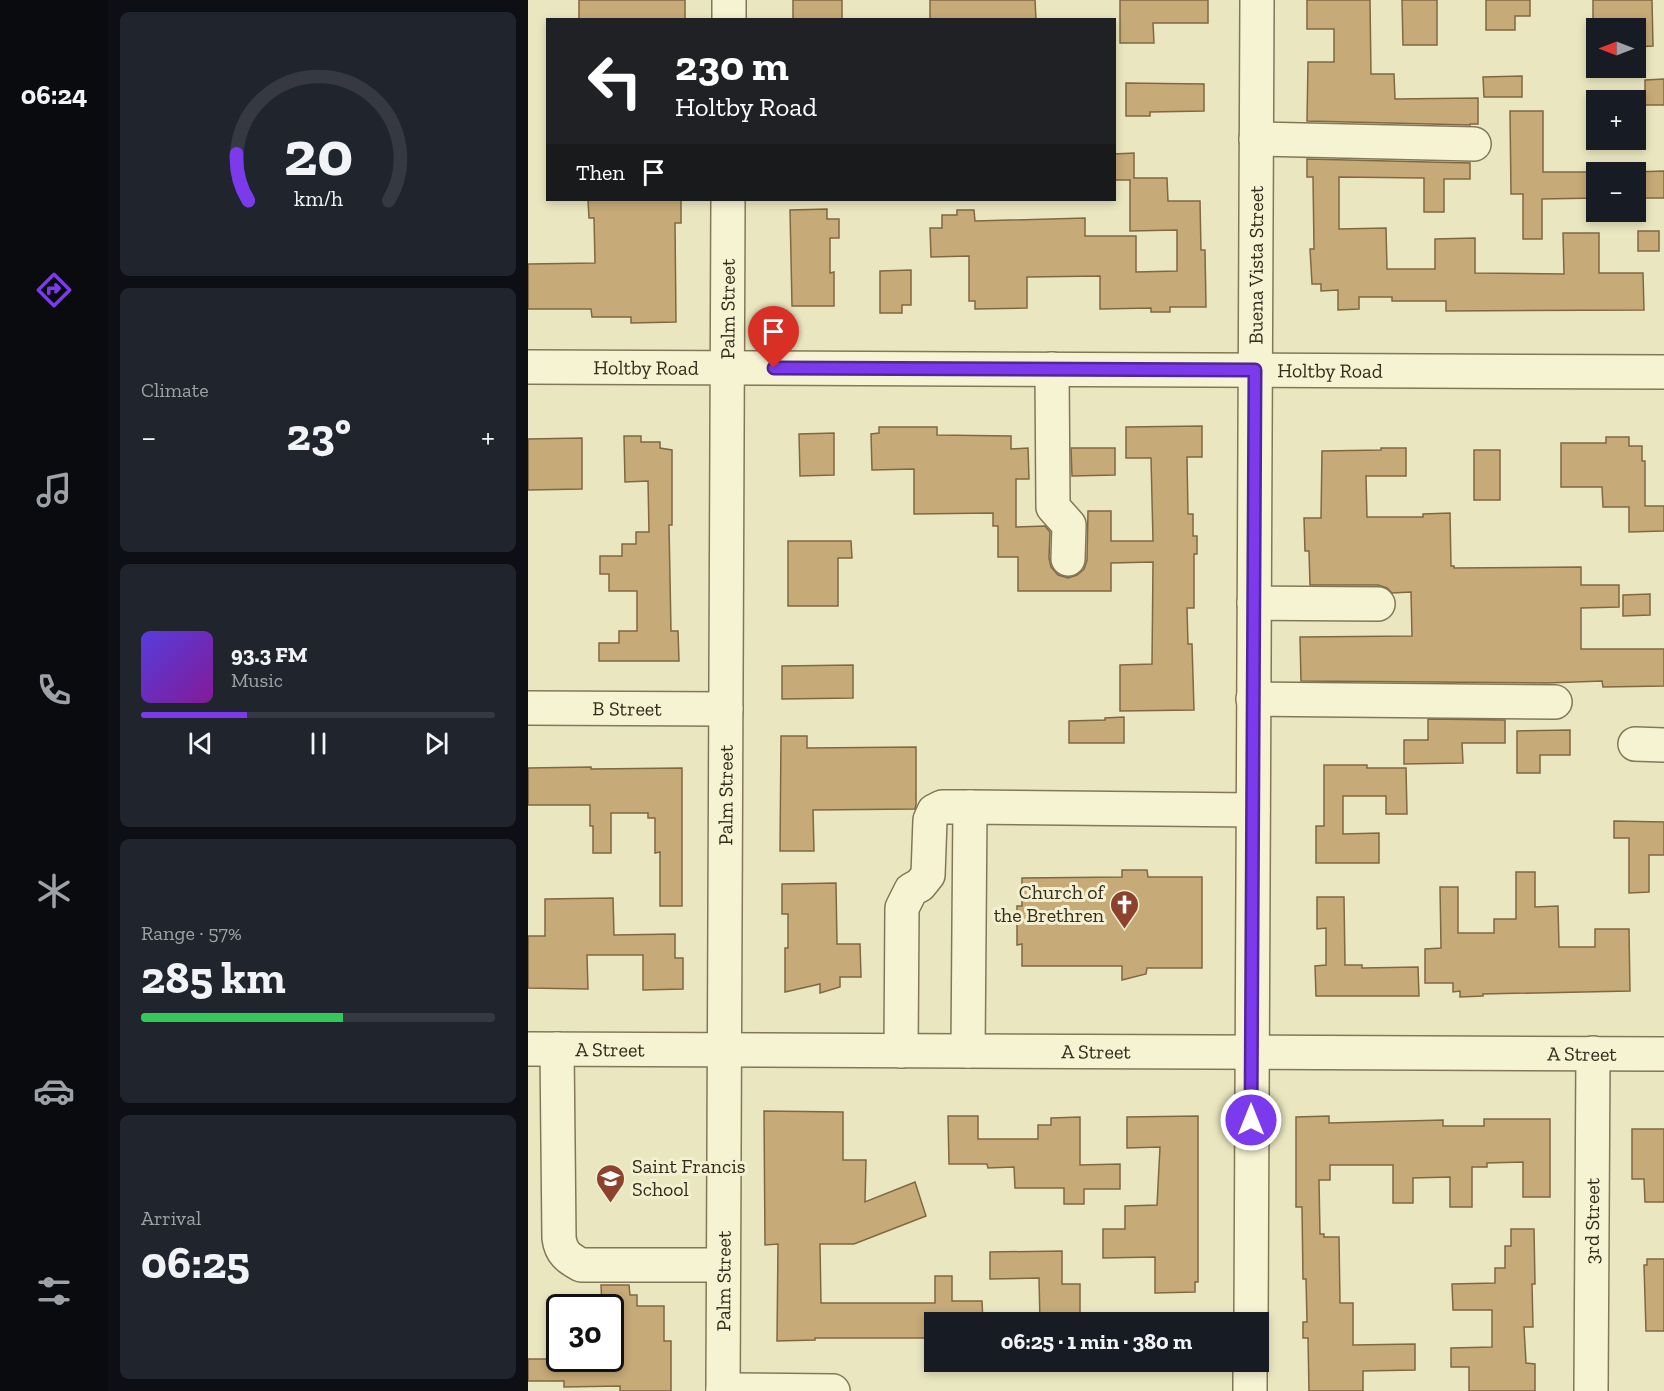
<!DOCTYPE html>
<meta charset="utf-8">
<style>
:root{--surface:#171b24;--page:#20242c;--text:#f1f3f6;--muted:#9ea1a6;--line:#363941;--accent:#7c3aed}
body{margin:0;font-family:"Zilla Slab",serif;background:var(--page);color:var(--text);height:100vh;display:flex;flex-direction:column;font-size:22px;white-space:nowrap}
*{box-sizing:border-box;margin:0}
p{font-size:20px;color:var(--muted)}
.icon{flex:none;width:33px;height:33px;fill:none;stroke:currentColor;stroke-width:2;stroke-linecap:round;stroke-linejoin:round}
.map{position:relative;flex:1;overflow:hidden}
.side{display:flex;flex-direction:column;gap:12px;padding:12px;background:#0d0f14;width:420px}
.side>*{flex:none}
.banner{position:absolute;left:18px;top:18px;width:570px;height:183px;border-radius:0px;box-shadow:0 3px 9px #0003;background:#202124;color:#fff;overflow:hidden}
.needle{width:39px;rotate:270deg}
.tools{position:absolute;left:1058px;top:18px;display:grid;gap:12px}
.tools a{display:grid;place-items:center;width:60px;height:60px;border-radius:0px;background:var(--surface);box-shadow:0 3px 9px #0003;font-size:30px}
.speed{position:absolute;left:18px;top:1294px;display:flex;gap:12px;font-size:30px;font-weight:700;text-align:center}
.speed>*{display:grid;place-content:center;width:78px;height:78px;border-radius:50%;background:var(--surface);box-shadow:0 3px 9px #0003;line-height:1}
.speed .limit{border:3px solid #111;border-radius:9px;background:#fff;color:#111}
.pin{position:absolute;display:grid;place-items:center;width:51px;height:51px;color:#fff;margin:-62px -26px;border-radius:50% 50% 50% 0;rotate:-45deg;box-shadow:0 0 6px #0007}
.pin .icon{rotate:45deg}
.me{position:absolute;width:66px;margin:-33px;rotate:0deg;stroke-linejoin:round;filter:drop-shadow(0 0 4px #0008)}
.turn{display:flex;align-items:center;gap:21px;height:126px;padding:0 30px;font-size:27px}
.turn .icon{width:78px;height:78px;stroke-width:2.5}
.turn b{display:block;font-size:42px;line-height:51px}
.then{display:flex;align-items:center;height:57px;padding:0 30px;background:#0003;gap:12px;font-size:22px}
.big{font-size:45px;font-weight:700;line-height:1.1}
.side .card{flex:1;display:flex;flex-direction:column;justify-content:center;gap:9px;min-width:0;padding:0 21px;border-radius:9px;background:var(--page)}
.side .dial{align-items:center;gap:0}
.dial svg{height:156px;overflow:visible;fill:none;stroke:var(--line);stroke-width:7;stroke-linecap:round;text-anchor:middle}
.dial text{fill:var(--text);stroke:none}
.song{display:flex;align-items:center;gap:18px}
.cover{width:72px;height:72px;border-radius:9px;background:linear-gradient(135deg,hsl(250 70% 55%),hsl(290 70% 35%))}
.played{height:6px;border-radius:3px;background:linear-gradient(90deg,var(--accent) 30%,var(--line) 30%)}
.keys{display:flex;justify-content:space-around;direction:ltr}
.heat{display:flex;justify-content:space-between;align-items:center;font-size:33px;direction:ltr}
.charge{height:9px;border-radius:4px;background:linear-gradient(90deg,#34c759 57%,var(--line) 0)}
.trip{position:absolute;left:396px;top:1312px;width:345px;height:60px;border-radius:0px;background:var(--surface);box-shadow:0 3px 9px #0003;font-weight:700;line-height:60px;text-align:center}
main{display:flex;flex:1;min-height:0}
.menu{display:flex;flex-direction:column;width:108px;justify-content:space-around;align-items:center;background:#090b0e;color:var(--muted)}
.menu .icon{width:42px;height:42px}
.menu .on{color:var(--accent)}
.menu b{font-size:27px;color:var(--text)}
.map>svg:first-child{display:block}
.building{fill:#c6aa78;stroke:#806841;stroke-width:1.5}
.lines{fill:none;stroke-linecap:round;stroke-linejoin:round}
.minor-casing{stroke:#827859;stroke-width:36}
.minor{stroke:#f6f3d3;stroke-width:33}
.route-casing{stroke:#51269a;stroke-width:15}
.route{stroke:#7c3aed;stroke-width:10}
.labels{text-anchor:middle;stroke-width:6;stroke-linejoin:round;paint-order:stroke}
.street-label{font-size:20px;fill:#332c1d;stroke:#f2f0cf}
.poi-label{font-size:20px;fill:#332c1d;stroke:#f2f0cf;text-anchor:end}
</style>
<main>
<nav class="menu">
<b>06:24</b>
<svg class="icon on" aria-label="directions" viewBox="0 0 24 24"><path d="M12 3l9 9-9 9-9-9zM9 14v-3h6M13 9l2 2-2 2"/></svg>
<svg class="icon" aria-label="music" viewBox="0 0 24 24"><path d="M9 18V5l10-2v13"/><circle cx="6" cy="18" r="3"/><circle cx="16" cy="16" r="3"/></svg>
<svg class="icon" aria-label="phone" viewBox="0 0 24 24"><path d="M5 4h4l2 5-3 2q2 4 5 5l2-3 5 2v4C11 20 4 13 5 4z"/></svg>
<svg class="icon" aria-label="climate" viewBox="0 0 24 24"><path d="M12 3v18M4 7l16 10M4 17L20 7"/></svg>
<svg class="icon" aria-label="car" viewBox="0 0 24 24"><path d="M5 17H2v-5l4-1 3-4h7l3 4 3 1v5h-3M9 17h6M6 11h13"/><circle cx="7" cy="17" r="2"/><circle cx="17" cy="17" r="2"/></svg>
<svg class="icon" aria-label="filters" viewBox="0 0 24 24"><path d="M4 7h16M4 17h16"/><circle cx="9" cy="7" r="2"/><circle cx="15" cy="17" r="2"/></svg>
</nav>
<section class="side">
<div class="card dial"><svg viewBox="0 0 100 80">
<path d="M14 69A42 42 0 1 1 86 69"/>
<path d="M14 69A42 42 0 0 1 8 45" stroke="#7c3aed"/>
<text x="50" y="56" font-size="32" font-weight="700">20</text>
<text x="50" y="72" font-size="11">km/h</text>
</svg></div>
<div class="card"><p>Climate</p>
<div class="heat"><a>−</a><b class="big">23°</b><a>+</a></div>
</div>
<div class="card">
<div class="song"><i class="cover"></i><div><b>93.3 FM</b><p>Music</p></div></div>
<div class="played"></div>
<div class="keys"><svg class="icon" aria-label="previous" viewBox="0 0 24 24"><path d="M18 5L8 12l10 7zM5 5v14"/></svg><svg class="icon" aria-label="pause" viewBox="0 0 24 24"><path d="M8 5v14M16 5v14"/></svg><svg class="icon" aria-label="next" viewBox="0 0 24 24"><path d="M6 5l10 7-10 7zM19 5v14"/></svg></div>
</div>
<div class="card"><p>Range · 57%</p><b class="big">285 km</b><div class="charge"></div></div>
<div class="card"><p>Arrival</p><b class="big">06:25</b></div>
</section>
<div class="map">
<svg width="1136" height="1391" viewBox="0 0 1136 1391">
<rect width="100%" height="100%" fill="#eae7c0"/>
<g class="building">
<rect x="51" y="0" width="106" height="20"/>
<rect x="265" y="0" width="49" height="20"/>
<path d="M402,0h105l1,20h-106z"/>
<path d="M592,0h88v23h-55l1,20h-34z"/>
<path d="M779,0h63l1,74h23l1,25 83,-1v26h-8v1l-163,-4 1,-59h26v-33h-27z"/>
<path d="M874,0h35v45h-34z"/>
<path d="M958,0h44v16h-15v14h-29z"/>
<path d="M1065,0h59l1,46 -18,1v-19h-42z"/>
<path d="M994,76v21h-38l-1,-20z"/>
<path d="M1136,79v26h-19v-25z"/>
<path d="M598,83l78,1v27l-54,1v4h-24z"/>
<path d="M982,111h33v61h53v26l-54,1v40h-19v-45h-12z"/>
<path d="M606,153v25h33l1,23h32l1,49h4l1,57h-36v5h-19v-4l-51,1v-33l-73,1v31l-52,1v-8h-6v-45l-38,1 -1,-29h12v-13h15v-5h17l1,11 110,-3v18h51v36l41,-1v-41l-47,1v-51h-16v-26z"/>
<path d="M779,159l163,4v16h-26v33h-20v-34l-85,-1v52l47,-1 1,41h48v-30l40,-1v35l89,1 -1,-41h36v40h44l1,37 -198,1v-10h-54v-4h-33v12l-21,1v-20l-17,1v-7h-9l-2,-35h4l-1,-72h-6z"/>
<path d="M1136,171v27h-29v-26z"/>
<path d="M60,200h93v23h-6l1,99 -45,1v-6h-39l-1,-8h-63v-45l67,-1 -1,-45h-5z"/>
<path d="M299,209v10h12v19h-9v35l4,-1v34h-42l-2,-96z"/>
<rect x="1110" y="231" width="21" height="20"/>
<path d="M383,270v35h-9v8h-22v-42z"/>
<path d="M674,426v31h-15l1,57h5v22h4v18h-3v54h-7l1,36h4l2,66 -74,1v-46l32,-1 1,-102 -42,1v28h-93v-34h-20v-31h-5v-13l-79,1v-45l-42,1 -1,-36 8,-1v-6h58v8l74,1v13l17,-1 1,31h-13v48l29,-1 5,6 -1,26 2,9 7,8 10,3 9,-3 7,-6 3,-9 1,-49h23v30h42l-2,-83h-25v-31z"/>
<path d="M306,433v42l-34,1 -1,-42z"/>
<path d="M96,436h17v6h19v6l12,2v75h-3l2,106h7l1,30h-80v-18h20v-12h18v-40h-28v-17h-9v-18h22v-12h14v-12h13l-1,-51 -23,1z"/>
<path d="M1078,437h23v9h13v15h3v45h19v25l-35,1v-25h-26l-1,-20h-41v-44h45z"/>
<path d="M54,438v51l-54,1v-51z"/>
<path d="M543,448h44v27l-43,1z"/>
<path d="M853,448h25v28h-40l1,41h56v-3l27,-1 1,53h3v2l127,-1v18h38v22l-38,1v41h83v37l-61,1 -1,-6 -55,2 -246,-2 -1,-44 112,-1 -1,-44 -19,1 -5,-5 -9,-3h-68l-1,-34h-4l-1,-33h17l1,-67 59,-1z"/>
<rect x="946" y="450" width="26" height="50"/>
<path d="M260,541h63l1,17h-14v48h-50z"/>
<path d="M1122,594v21l-27,1v-21z"/>
<path d="M325,665v33l-71,1v-33z"/>
<path d="M596,717v26h-55v-22l36,-1v-2z"/>
<path d="M900,719l77,1v23h-43l1,20 -59,1v-24h24z"/>
<path d="M1042,730v25h-30v18h-23v-42z"/>
<path d="M253,736h26v12l109,-1v58l-1,4 -102,1 1,41h-34z"/>
<path d="M796,765h43v3h39l1,46h-21v-18h-43v38l36,-1v30h-63v-37h8z"/>
<path d="M63,767v2l91,-1v138h-22v-54l-5,1v-35h-7v-5h-37v40h-18v-27h-3v-21h-62v-37z"/>
<path d="M1086,821l50,1v33h-15v37l-20,1v-55h-15z"/>
<path d="M594,870h25l1,7h54v91h-55l-1,6 -24,6v-14h-100v-22l-5,1v-39h5v-28l100,-1z"/>
<path d="M988,872h19v35l23,-1 1,41h36v-18h34l1,62 -147,3v2l-23,1v-6l-7,1v-9h-28v-34l16,-1 -1,-61h18v46h36v-14h22z"/>
<path d="M308,883l1,61h23l1,33h-21v10l-20,6v-9l-35,8v-44h3v-34h-6v-30z"/>
<path d="M789,897h27l1,68h17v3l56,-1 1,29h-103l-1,-30 11,-1v-37l-9,1z"/>
<path d="M85,898l1,37 61,-1v24h8v31l-40,1v-35h-56l1,34 -60,-1v-52h17v-37z"/>
<path d="M236,1111l79,1v48h23l-1,42 50,-20 11,34 -72,28h-34l1,59h114v-27h17v25h30l1,22h-55v15h-113v2l-38,1 1,-97 -13,1z"/>
<path d="M420,1116h30v23h60v-14h13v-7l29,-1v48l40,-1v25h-36v15h-20v-16h-49l-1,-21 -26,1 -1,-4h-38z"/>
<path d="M670,1116v166h-3v10l-40,1v-36l-52,1v-29h22v-23l32,-1 3,-58 -33,1v-31z"/>
<path d="M801,1116v7l114,-3v6h41v-7h66v78h-27v-35l-36,1v4h-15v40h-22v-30l-37,1v25h-20v-38h-63v15h-11l1,54h4v3h15l1,66h13v42l62,-1v26l-52,1v20h-54l-1,-53h-5v-16h4l-1,-43h-3l-1,-72h-6v-90z"/>
<path d="M1104,1129h32v73h-19l-1,-23h-12z"/>
<path d="M983,1229h23l1,55h-3l1,43h-9l2,36 9,1v27h-66v-24h-18v-19l41,-1v-37h-39l-1,-26 43,-1v-15h10v-22h6z"/>
<path d="M534,1251v33h18v39h-40l-1,-45 -49,1v-27z"/>
<path d="M1119,1259h17v72h-18l-2,-66h3z"/>
<path d="M73,1285h28l1,10h7v11h27v35h7v50h-51v-5l-56,1v-6h-36v-22h82v-51h-8z"/>
</g>
<g class="lines">
<defs>
<g id="minor">
<path d="M201,20v-20"/>
<path d="M728,139l218,5"/>
<path id="s1" d="M0,367l1136,5"/>
<path d="M524,369l1,138 16,18 -1,34"/>
<path d="M726,603l124,1"/>
<path d="M725,699l302,3"/>
<path id="s2" d="M0,708l198,1"/>
<path d="M1107,744l29,1"/>
<path id="s3" d="M0,1049l1136,5"/>
<path d="M29,1049l2,189c2,15 9,20 22,27h142"/>
<path d="M373,1051l1,-143 9,-18 9,-5 8,-10 2,-55 4,-9 8,-4h28"/>
<path d="M440,1051l2,-244 283,3"/>
<path id="s4" d="M723,1323l6,-1323"/>
<path d="M195,1390l110,1"/>
<path id="s5" d="M195,1391l5,-1191"/>
<path d="M722,1391v-29"/>
<path id="s6" d="M1063,1391l2,-338"/>
</g>
</defs>
<use href="#minor" class="minor-casing"/>
<use href="#minor" class="minor"/>
</g>
<g class="lines">
<defs>
<path id="route" d="M246,368l481,2 -4,750"/>
</defs>
<use href="#route" class="route-casing"/>
<use href="#route" class="route"/>
</g>
<defs>
<symbol id="church-pin" viewBox="-11 -11 22 30"><path d="M0 17L-7.5 6A9.5 9.5 0 1 1 7.5 6Z" fill="#8d422e" stroke="#f2f0cf"/><path d="M-1.2-6h2.4v3.5h3.3v2.4h-3.3V6h-2.4V-.1h-3.3v-2.4h3.3Z" fill="#fff"/></symbol>
<symbol id="school-pin" viewBox="-11 -11 22 30"><path d="M0 17L-7.5 6A9.5 9.5 0 1 1 7.5 6Z" fill="#8d422e" stroke="#f2f0cf"/><path d="M0-5L7-2L0 1L-7-2ZM-4 1L0 2.5L4 1V4Q0 6-4 4Z" fill="#fff"/></symbol>
</defs>
<g fill-rule="evenodd">
<use href="#church-pin" x="580" y="888" width="33" height="45"/>
<use href="#school-pin" x="66" y="1162" width="33" height="45"/>
</g>
<g class="labels">
<g class="street-label">
<text dy="7" stroke="none"><textPath href="#s4" startOffset="1058">Buena Vista Street</textPath></text>
<text dy="7" stroke="none"><textPath href="#s5" startOffset="1082">Palm Street</textPath></text>
<text dy="7" stroke="none"><textPath href="#s1" startOffset="118">Holtby Road</textPath></text>
<text dy="7" stroke="none"><textPath href="#s1" startOffset="802">Holtby Road</textPath></text>
<text dy="7" stroke="none"><textPath href="#s2" startOffset="99">B Street</textPath></text>
<text dy="7" stroke="none"><textPath href="#s5" startOffset="596">Palm Street</textPath></text>
<text dy="7" stroke="none"><textPath href="#s3" startOffset="82">A Street</textPath></text>
<text dy="7" stroke="none"><textPath href="#s3" startOffset="568">A Street</textPath></text>
<text dy="7" stroke="none"><textPath href="#s3" startOffset="1054">A Street</textPath></text>
<text dy="7" stroke="none"><textPath href="#s6" startOffset="170">3rd Street</textPath></text>
<text dy="7" stroke="none"><textPath href="#s5" startOffset="110">Palm Street</textPath></text>
</g>
<g class="poi-label">
<text x="576" y="899">Church of<tspan x="576" dy="23">the Brethren</tspan></text>
<text x="104" y="1173" text-anchor="start">Saint Francis<tspan x="104" dy="23">School</tspan></text>
</g>
</g>
</svg>
<div class="tools">
<a><svg class="needle" viewBox="-14 -14 28 28"><path d="M0-13l5 13h-10z" fill="#e53935"/><path d="M0 13l5-13h-10z" fill="#9ea1a6"/></svg></a>
<a>+</a>
<a>−</a>
</div>
<div class="speed"><div class="limit">30</div></div>
<div class="pin" style="left:246px;top:368px;background:#d93025"><svg class="icon" aria-label="arrive" viewBox="0 0 24 24"><path d="M6 21V4h12l-3 4 3 4H6"/></svg></div>
<svg class="me" style="left:723px;top:1120px" viewBox="-20 -20 40 40"><circle r="17" fill="#7c3aed" stroke="#fff" stroke-width="3"/><path d="M0-11L8 9 0 5-8 9z" fill="#fff"/></svg>
<div class="trip">06:25 · 1 min · 380 m</div>
<div class="banner">
<div class="turn"><svg class="icon" aria-label="left" viewBox="0 0 24 24"><path d="M17 20v-9H6M10 6l-5 5 5 5"/></svg><div><b>230 m</b>Holtby Road</div></div>
<div class="then">Then<svg class="icon" aria-label="arrive" viewBox="0 0 24 24"><path d="M6 21V4h12l-3 4 3 4H6"/></svg></div>
</div>
</div>
</main>
